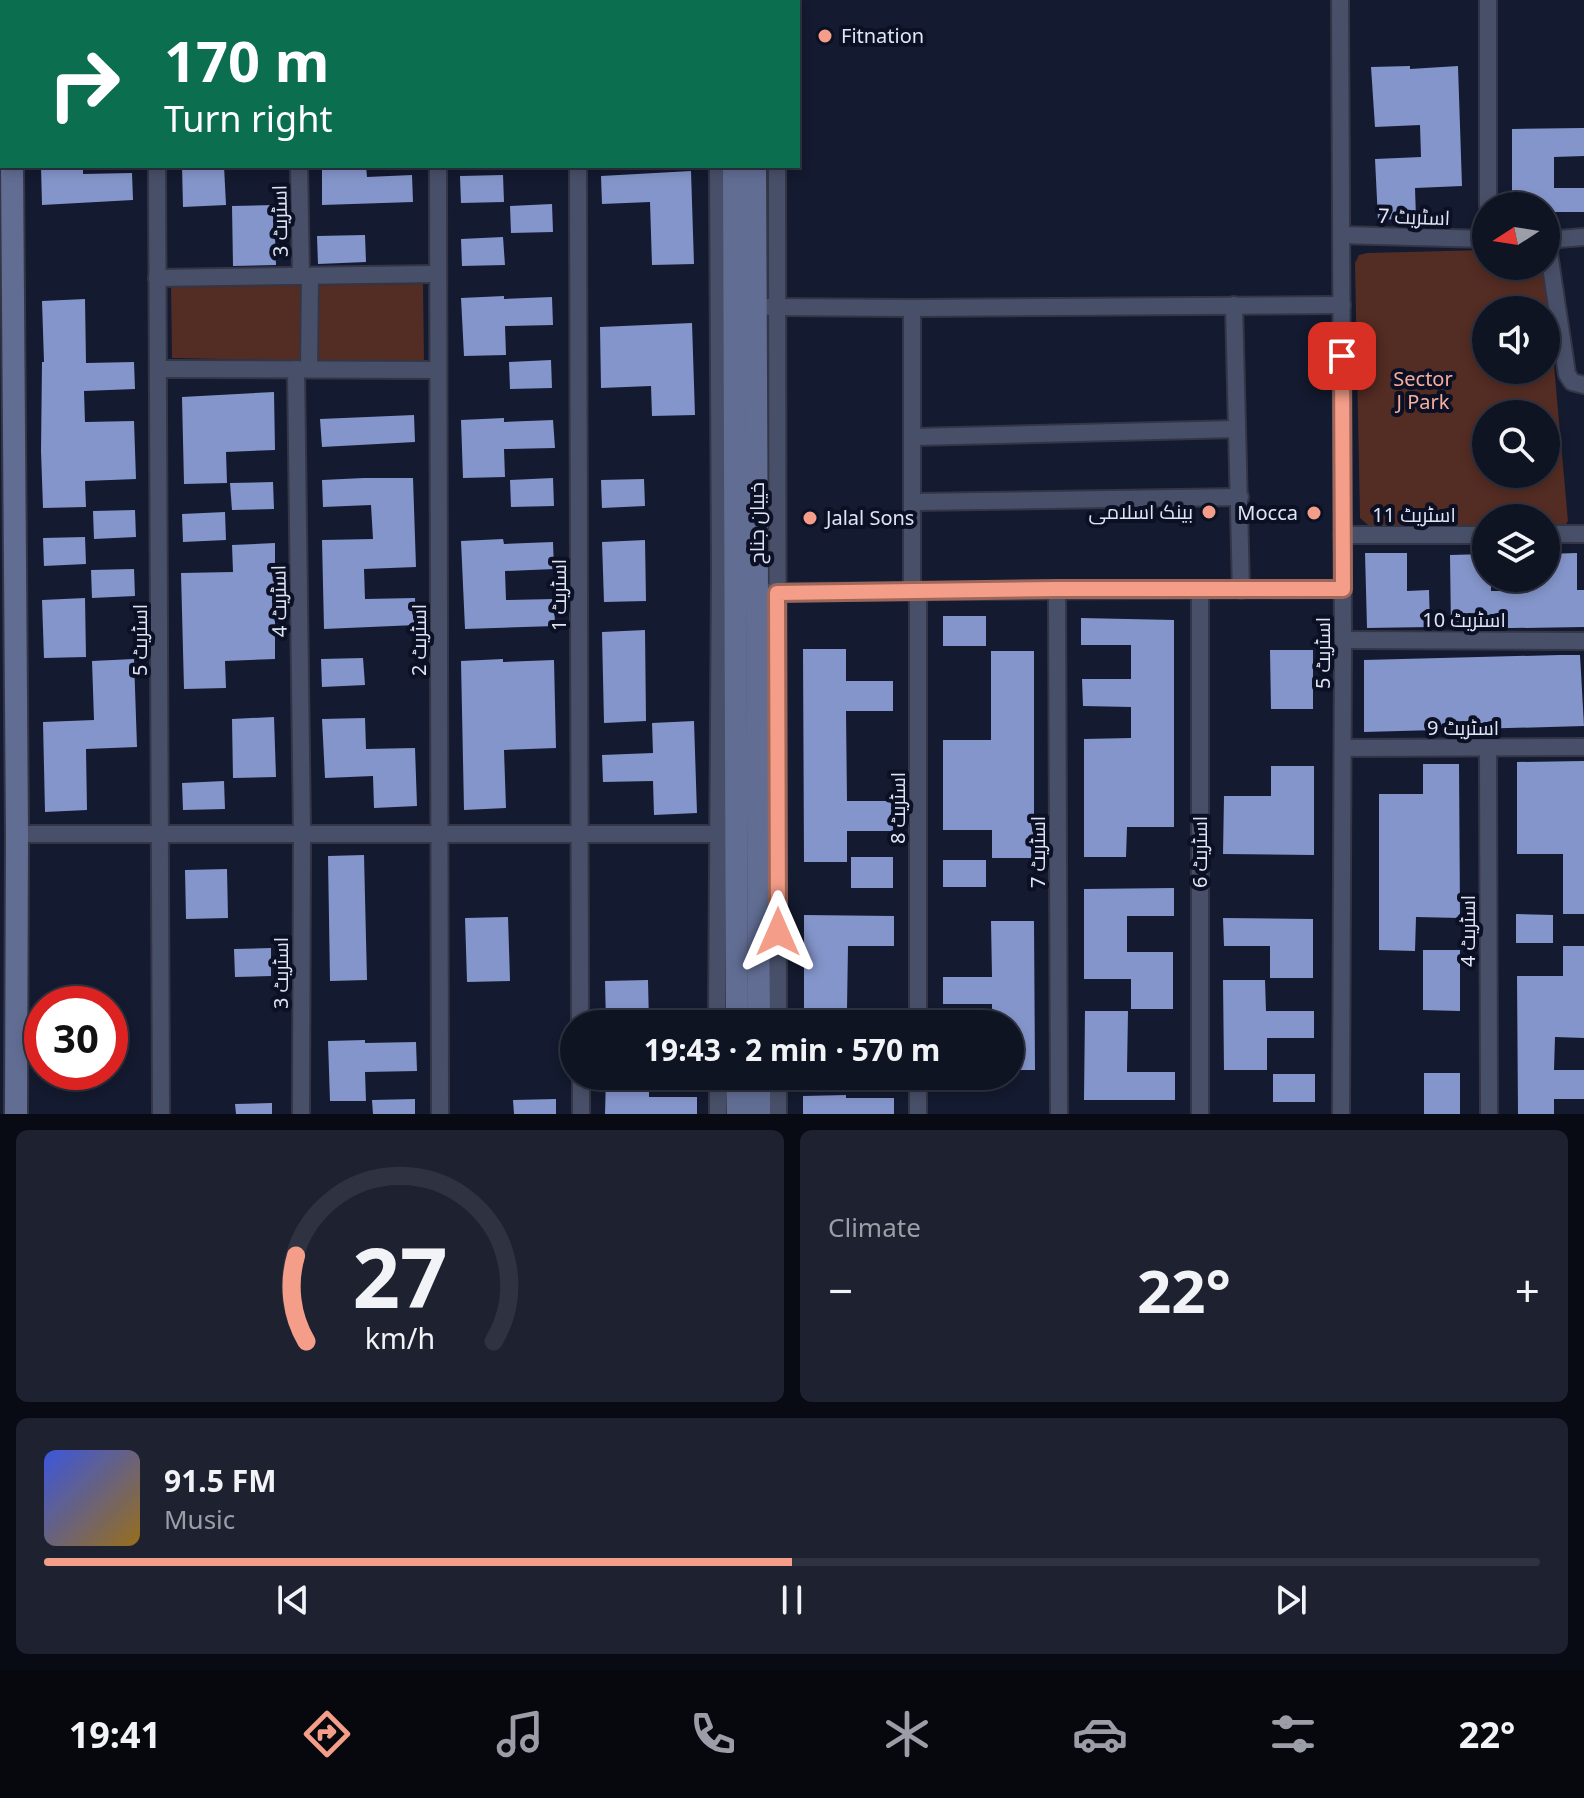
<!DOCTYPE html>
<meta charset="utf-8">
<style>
:root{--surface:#0f1423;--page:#1d2130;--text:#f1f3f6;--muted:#9b9ea6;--line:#2f3341;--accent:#f49e89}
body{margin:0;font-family:"Noto Sans",Cairo,sans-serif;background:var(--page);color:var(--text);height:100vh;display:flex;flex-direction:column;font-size:30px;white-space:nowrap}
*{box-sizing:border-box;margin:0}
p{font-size:26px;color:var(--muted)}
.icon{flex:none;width:44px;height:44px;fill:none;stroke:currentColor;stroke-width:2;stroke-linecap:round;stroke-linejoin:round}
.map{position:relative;height:1114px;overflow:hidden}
.sheet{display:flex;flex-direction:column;gap:16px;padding:16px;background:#080b13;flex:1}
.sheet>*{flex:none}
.banner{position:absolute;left:0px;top:0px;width:800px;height:168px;box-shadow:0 4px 12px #0003,0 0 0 2px var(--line);background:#0b6e4f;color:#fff;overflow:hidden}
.needle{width:52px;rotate:258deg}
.fabs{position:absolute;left:1472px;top:192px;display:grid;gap:16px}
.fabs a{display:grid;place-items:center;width:88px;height:88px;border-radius:50%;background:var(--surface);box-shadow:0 4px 12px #0003,0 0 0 2px var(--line);font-size:40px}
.speed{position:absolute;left:24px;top:986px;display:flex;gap:16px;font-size:40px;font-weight:700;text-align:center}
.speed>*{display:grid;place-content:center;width:104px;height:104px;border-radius:50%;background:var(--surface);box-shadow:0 4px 12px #0003,0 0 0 2px var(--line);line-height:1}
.speed .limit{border:12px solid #d22;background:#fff;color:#111}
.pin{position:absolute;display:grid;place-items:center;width:68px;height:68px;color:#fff;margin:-34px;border-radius:16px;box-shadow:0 4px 12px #0006}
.me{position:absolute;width:88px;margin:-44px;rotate:0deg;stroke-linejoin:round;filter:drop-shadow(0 0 6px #0008)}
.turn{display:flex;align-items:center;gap:28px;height:168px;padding:0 32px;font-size:36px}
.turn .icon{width:104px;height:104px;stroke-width:2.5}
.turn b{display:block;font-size:56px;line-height:68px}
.big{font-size:60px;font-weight:700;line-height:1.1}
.sheet .card{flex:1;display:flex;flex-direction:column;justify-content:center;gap:12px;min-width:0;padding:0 28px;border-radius:12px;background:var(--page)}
.sheet .dial{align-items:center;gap:0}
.dial svg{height:208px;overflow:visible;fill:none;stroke:var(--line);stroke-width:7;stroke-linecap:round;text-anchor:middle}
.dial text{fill:var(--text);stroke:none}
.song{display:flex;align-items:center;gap:24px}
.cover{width:96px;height:96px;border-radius:12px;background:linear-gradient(135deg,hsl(230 70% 55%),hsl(40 70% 35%))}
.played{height:8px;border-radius:4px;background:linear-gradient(90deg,var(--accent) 50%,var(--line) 50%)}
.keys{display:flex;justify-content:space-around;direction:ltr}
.heat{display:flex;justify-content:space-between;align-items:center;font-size:44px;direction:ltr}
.sheet .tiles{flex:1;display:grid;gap:16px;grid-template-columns:1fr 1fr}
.card:last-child{grid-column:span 2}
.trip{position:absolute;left:560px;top:1010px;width:464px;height:80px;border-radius:40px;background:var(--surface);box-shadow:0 4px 12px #0003,0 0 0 2px var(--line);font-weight:700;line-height:80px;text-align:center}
.tabs{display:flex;height:128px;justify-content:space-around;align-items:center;background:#06080e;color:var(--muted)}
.tabs .icon{width:56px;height:56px}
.tabs .current{color:var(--accent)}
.tabs b{font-size:36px;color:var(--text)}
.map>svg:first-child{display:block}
.green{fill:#532c23;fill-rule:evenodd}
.building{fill:#8495cb}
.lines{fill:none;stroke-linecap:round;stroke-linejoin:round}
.street-casing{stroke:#343647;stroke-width:20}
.secondary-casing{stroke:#343647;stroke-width:26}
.street{stroke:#485069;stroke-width:16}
.secondary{stroke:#616d93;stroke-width:22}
.route-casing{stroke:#9f6759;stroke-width:20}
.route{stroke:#f49e89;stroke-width:14}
.poi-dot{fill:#f49e89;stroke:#0b1025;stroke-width:3}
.labels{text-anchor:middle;stroke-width:8;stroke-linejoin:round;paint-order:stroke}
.poi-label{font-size:20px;fill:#e0e5f4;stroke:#0b1025;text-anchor:start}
.street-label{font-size:20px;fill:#e0e5f4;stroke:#0b1025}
.park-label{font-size:20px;fill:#f7ae9c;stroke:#0b1025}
</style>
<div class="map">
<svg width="1584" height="1114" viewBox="0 0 1584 1114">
<rect width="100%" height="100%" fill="#141a2f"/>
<g class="green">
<path d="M1486,250v16h59l23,255 -4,6 -18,2v-11h-60v10l-118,-3 -8,-7 -5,-255 4,-8 8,-2zM1486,310h60v60h-60zM1486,414h60v60h-60z"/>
<path d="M423,284l1,79 -252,-5 -1,-71z"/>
</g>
<g class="building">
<path d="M1410,66v3l48,-3 4,120 -47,2 1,30 -38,2 -3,-61 46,-2 -1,-32 -45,2 -4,-60z"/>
<path d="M1584,128v28l-30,1v31h30v24h-38v-6h-34v-77z"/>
<path d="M41,166h42v8l49,-1 1,27 -91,5z"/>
<path d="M182,166h42l2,39 -43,2z"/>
<path d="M322,166h44l1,11 45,-2 1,27 -91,3z"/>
<path d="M691,171l3,93 -42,1 -2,-63 -48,2 -1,-28z"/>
<path d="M503,175l1,27 -43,1 -1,-27z"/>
<path d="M552,204l1,28 -42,1 -1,-27z"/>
<path d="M274,205l2,60 -43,1 -1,-60z"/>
<path d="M365,235l1,27 -48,2 -1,-28z"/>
<path d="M503,237l2,28 -43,1 -1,-27z"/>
<path d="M504,296v3l48,-2 1,28 -48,1 1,29 -42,1 -3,-58z"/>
<path d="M85,299l1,64 48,-1 1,27 -51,2 1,31 49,-1 2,58 -51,2 1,26 -43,1 -2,-57 1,-89h2l-2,-61z"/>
<path d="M692,323l3,92 -43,1 -1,-30 -50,2 -1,-61z"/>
<path d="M551,360l1,28 -42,1 -1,-27z"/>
<path d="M274,392l1,58 -49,2 1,31 -43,1 -2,-87z"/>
<path d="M414,415l1,27 -93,5 -2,-28z"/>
<path d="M504,418v4l49,-2 2,28 -51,1 1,28 -42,1 -2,-58z"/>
<path d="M364,478h49l3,89 -52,2 1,30 50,-1 1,27 -92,4 -2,-89 51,-1 -2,-34 -48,2 -1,-27z"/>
<path d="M553,478l1,28 -43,1 -1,-27z"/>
<path d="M644,479l1,27 -43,2 -1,-28z"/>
<path d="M273,482l1,27 -42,1 -2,-27z"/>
<path d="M135,510l1,27 -42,2 -1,-28z"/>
<path d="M225,512l1,28 -43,2 -1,-28z"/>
<path d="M85,537l1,27 -42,2 -1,-28z"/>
<path d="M503,539l1,5 49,-2 1,27 -49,2 1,29 48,-1 1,27 -90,3 -4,-88z"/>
<path d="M645,540l1,61 -42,1 -2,-60z"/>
<path d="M275,543v116l-50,2 1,27 -42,1 -3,-116 52,-1 -1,-27z"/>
<path d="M1365,553h42v38l22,-1 1,37 -63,1z"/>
<path d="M1577,553v37h7v37l-133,2 -1,-74 36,-1v24h5v13h23v-13h32v-24z"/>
<path d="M134,569l1,27 -43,2 -1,-28z"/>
<path d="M85,598l1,59 -42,1 -2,-58z"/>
<rect x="943" y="616" width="43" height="30"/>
<path d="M1081,618l93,2v207h-47l-1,30h-42v-118l47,-1v-31l-48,-1 -1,-27h49v-34h-50z"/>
<path d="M645,630l1,91 -42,2 -2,-91z"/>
<path d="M803,649h43v32h47v30h-47l1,90h46v30h-46v31h-43z"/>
<path d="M1270,650h43v59h-42z"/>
<path d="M991,651h43v207h-42v-28h-49v-90h48z"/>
<path d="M1560,655h20l4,71 -220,6v-72z"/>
<path d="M363,658l2,27 -43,2 -1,-28z"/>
<path d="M134,659l3,88 -51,2 1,61 -42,2 -2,-90 51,-2 -2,-59z"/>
<path d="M503,659v3l51,-2 2,88 -52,2 2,58 -42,2 -3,-149z"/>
<path d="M274,717l2,60 -43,1 -1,-59z"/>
<path d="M365,718l1,31 49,-1 2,58 -43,2 -1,-32 -48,2 -3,-59z"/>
<path d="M694,721l3,92 -43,2 -1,-34 -50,1 -1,-27 51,-2 -1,-30z"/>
<path d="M1584,761v153h-21v-60h-46v-92z"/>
<path d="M1423,764h36l1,154 -44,-1 -1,34 -36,-1v-156h44z"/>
<path d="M1271,766h43v89l-91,-1 1,-58h47z"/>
<path d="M224,781l1,28 -42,1 -1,-27z"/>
<path d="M364,855l3,125 -37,1 -2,-125z"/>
<rect x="851" y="857" width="42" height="31"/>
<rect x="943" y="860" width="43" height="27"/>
<path d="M227,869l1,49 -42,1 -1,-49z"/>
<path d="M1174,888v28h-47v36h46v57h-42v-30h-47v-90z"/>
<path d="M1516,914l37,1v28h-37z"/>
<path d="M804,915l90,1v30h-46l-1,63h-43z"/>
<path d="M508,917l2,64 -43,1 -2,-64z"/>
<path d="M1223,918l90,1v59h-43v-32h-46z"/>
<path d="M991,921h43l1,149h-25v-46h-18v-20h-49v-27h49z"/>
<path d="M1563,946h21v92l-29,-1 -1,33h30v29h-30v15h-36l-1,-138h46z"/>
<path d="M271,948v28l-36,1 -1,-28z"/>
<path d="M1423,950h37v61l-37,-1z"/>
<path d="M648,980l1,44h-43l-1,-43z"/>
<path d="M1223,980h42l1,31h48v27h-47v32h-43z"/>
<path d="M1085,1011h43l-1,61h48v28h-91z"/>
<path d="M365,1040v3l51,-1 1,29 -52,1 1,29h-36l-2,-60z"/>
<rect x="1424" y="1073" width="36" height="41"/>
<rect x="1273" y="1074" width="42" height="28"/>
<path d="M606,1076h43v21h48v17h-92z"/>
<path d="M846,1095v3h48v16h-91v-18z"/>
<path d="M415,1099v15h-42l-1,-14z"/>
<path d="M556,1099v15h-42l-1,-14z"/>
<path d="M272,1103v11h-36l-1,-10z"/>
</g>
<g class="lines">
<defs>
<g id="street">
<path d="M157,0v2"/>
<path d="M297,0v2"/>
<path d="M578,0v2"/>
<path d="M716,0v2"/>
<path d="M776,0v2"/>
<path d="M1340,0l3,640 -2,474"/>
<path d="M1488,0v206"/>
<path d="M438,2v-2"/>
<path d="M157,166l4,948"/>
<path d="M299,166l2,110"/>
<path d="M438,166l2,948"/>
<path d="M578,166l2,858"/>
<path d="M777,166l1,858"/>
<path d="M1341,235l145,4"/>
<path d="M1546,240l38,-3"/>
<path d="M1547,240l20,134 5,8 12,3"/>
<path d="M157,278l280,-4"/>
<path d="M1234,305l7,285"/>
<path d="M769,307l143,1 430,-3"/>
<path d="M912,308v284"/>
<path d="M158,369l280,1"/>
<path d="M296,369l6,464 -1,281"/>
<path d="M309,369l1,-93"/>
<path d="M914,437l323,-8"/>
<path d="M914,502l326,-5"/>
<path d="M1546,534h38"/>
<path d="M1342,535h144"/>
<path d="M1057,589l2,525"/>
<path d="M1200,589v525"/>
<path d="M768,592l575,-3"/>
<path d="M918,592v432"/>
<path d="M1343,640l241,1"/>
<path d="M1343,748l241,-1"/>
<path d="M1488,749l1,365"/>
<path d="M17,834h710"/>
<path d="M717,1024l3,-452 -2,-406"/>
<path d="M581,1076v38"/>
<path d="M718,1076v38"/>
<path d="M778,1076v38"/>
<path d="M918,1076v38"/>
</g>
<g id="secondary">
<path d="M11,0v2"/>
<path d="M734,0v2"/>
<path d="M755,0v2"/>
<path d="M12,166l5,668 -1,280"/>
<path d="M734,166l3,858"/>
<path d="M755,166l4,858"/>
<path d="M737,1076l1,38"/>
<path d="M759,1076v38"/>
</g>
</defs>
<use href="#street" class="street-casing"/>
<use href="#secondary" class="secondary-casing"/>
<use href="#street" class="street"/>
<use href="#secondary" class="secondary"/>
</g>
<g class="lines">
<defs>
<path id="route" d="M778,932l-1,-339 280,-4h286l-1,-233"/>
</defs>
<use href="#route" class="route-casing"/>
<use href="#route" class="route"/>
</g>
<g class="poi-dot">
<circle cx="825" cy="36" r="8"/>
<circle cx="1209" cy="512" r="8"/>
<circle cx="1314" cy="513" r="8"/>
<circle cx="810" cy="518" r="8"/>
</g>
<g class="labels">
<g class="poi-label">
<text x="841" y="43">Fitnation</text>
<text x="1193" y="519" text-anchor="end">بینک اسلامی</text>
<text x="1298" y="520" text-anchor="end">Mocca</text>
<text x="826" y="525">Jalal Sons</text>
</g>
<g class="street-label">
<text transform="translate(1414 217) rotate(2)" y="7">اسٹریٹ 7</text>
<text transform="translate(280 221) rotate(-91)" y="7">اسٹریٹ 3</text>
<text x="1414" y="522">اسٹریٹ 11</text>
<text transform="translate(757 523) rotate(-90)" y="7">خیبان جناح</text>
<text transform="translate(559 595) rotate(-90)" y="7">اسٹریٹ 1</text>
<text transform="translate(279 601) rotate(-91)" y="7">اسٹریٹ 4</text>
<text x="1464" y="627">اسٹریٹ 10</text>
<text transform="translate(140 640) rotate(-90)" y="7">اسٹریٹ 5</text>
<text transform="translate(419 640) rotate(-90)" y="7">اسٹریٹ 2</text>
<text transform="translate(1323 653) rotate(-90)" y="7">اسٹریٹ 5</text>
<text x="1463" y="735">اسٹریٹ 9</text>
<text transform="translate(898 808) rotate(-90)" y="7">اسٹریٹ 8</text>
<text transform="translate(1038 852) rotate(-90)" y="7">اسٹریٹ 7</text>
<text transform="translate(1200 852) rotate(-90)" y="7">اسٹریٹ 6</text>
<text transform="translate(1468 931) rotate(-90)" y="7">اسٹریٹ 4</text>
<text transform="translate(281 973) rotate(-90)" y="7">اسٹریٹ 3</text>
</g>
<g class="park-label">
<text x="1423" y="386">Sector<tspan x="1423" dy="23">J Park</tspan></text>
</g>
</g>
</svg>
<div class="fabs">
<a><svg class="needle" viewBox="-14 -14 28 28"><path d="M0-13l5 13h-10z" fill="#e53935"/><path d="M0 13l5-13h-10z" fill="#9b9ea6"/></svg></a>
<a><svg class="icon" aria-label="sound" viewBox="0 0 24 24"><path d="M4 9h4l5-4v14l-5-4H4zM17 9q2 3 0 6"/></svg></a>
<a><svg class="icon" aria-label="search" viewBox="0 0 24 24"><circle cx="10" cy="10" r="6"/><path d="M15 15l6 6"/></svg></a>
<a><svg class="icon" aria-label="layers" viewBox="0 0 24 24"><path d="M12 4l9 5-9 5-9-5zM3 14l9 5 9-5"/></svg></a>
</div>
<div class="speed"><div class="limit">30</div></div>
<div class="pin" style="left:1342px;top:356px;background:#d93025"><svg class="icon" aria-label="arrive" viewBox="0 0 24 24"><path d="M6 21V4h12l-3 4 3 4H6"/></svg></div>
<svg class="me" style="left:778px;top:932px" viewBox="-20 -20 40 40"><path d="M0-17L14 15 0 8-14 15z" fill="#f49e89" stroke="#fff" stroke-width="4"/></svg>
<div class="trip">19:43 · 2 min · 570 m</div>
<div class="banner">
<div class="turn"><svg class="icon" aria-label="right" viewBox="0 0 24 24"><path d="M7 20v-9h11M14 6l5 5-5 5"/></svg><div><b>170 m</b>Turn right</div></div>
</div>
</div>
<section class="sheet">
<div class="tiles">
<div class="card dial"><svg viewBox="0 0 100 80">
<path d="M14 69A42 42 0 1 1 86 69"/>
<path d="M14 69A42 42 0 0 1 10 36" stroke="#f49e89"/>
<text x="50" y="56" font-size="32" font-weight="700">27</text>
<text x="50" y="72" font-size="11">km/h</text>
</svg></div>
<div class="card"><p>Climate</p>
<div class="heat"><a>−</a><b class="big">22°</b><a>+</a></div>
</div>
<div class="card">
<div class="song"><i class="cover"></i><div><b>91.5 FM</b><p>Music</p></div></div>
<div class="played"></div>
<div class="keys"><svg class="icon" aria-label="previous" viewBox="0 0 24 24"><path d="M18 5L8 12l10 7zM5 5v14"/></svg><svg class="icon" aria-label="pause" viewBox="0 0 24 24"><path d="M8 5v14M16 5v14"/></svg><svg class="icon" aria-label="next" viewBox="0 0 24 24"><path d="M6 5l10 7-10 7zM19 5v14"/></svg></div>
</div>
</div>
</section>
<nav class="tabs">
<b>19:41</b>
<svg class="icon current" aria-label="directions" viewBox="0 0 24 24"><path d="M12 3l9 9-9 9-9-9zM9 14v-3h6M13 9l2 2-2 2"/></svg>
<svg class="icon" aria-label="music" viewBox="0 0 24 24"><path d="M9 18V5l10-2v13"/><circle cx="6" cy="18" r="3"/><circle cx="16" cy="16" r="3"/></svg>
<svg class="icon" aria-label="phone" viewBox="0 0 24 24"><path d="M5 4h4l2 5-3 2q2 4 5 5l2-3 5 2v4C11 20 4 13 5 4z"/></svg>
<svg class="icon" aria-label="climate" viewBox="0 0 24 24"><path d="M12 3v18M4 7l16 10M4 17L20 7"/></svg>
<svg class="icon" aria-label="car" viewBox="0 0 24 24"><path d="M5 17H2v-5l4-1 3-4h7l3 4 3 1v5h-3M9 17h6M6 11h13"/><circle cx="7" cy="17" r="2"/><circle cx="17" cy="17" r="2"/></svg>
<svg class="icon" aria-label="filters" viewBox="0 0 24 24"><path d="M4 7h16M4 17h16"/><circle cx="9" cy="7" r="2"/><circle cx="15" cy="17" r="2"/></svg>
<b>22°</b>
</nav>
